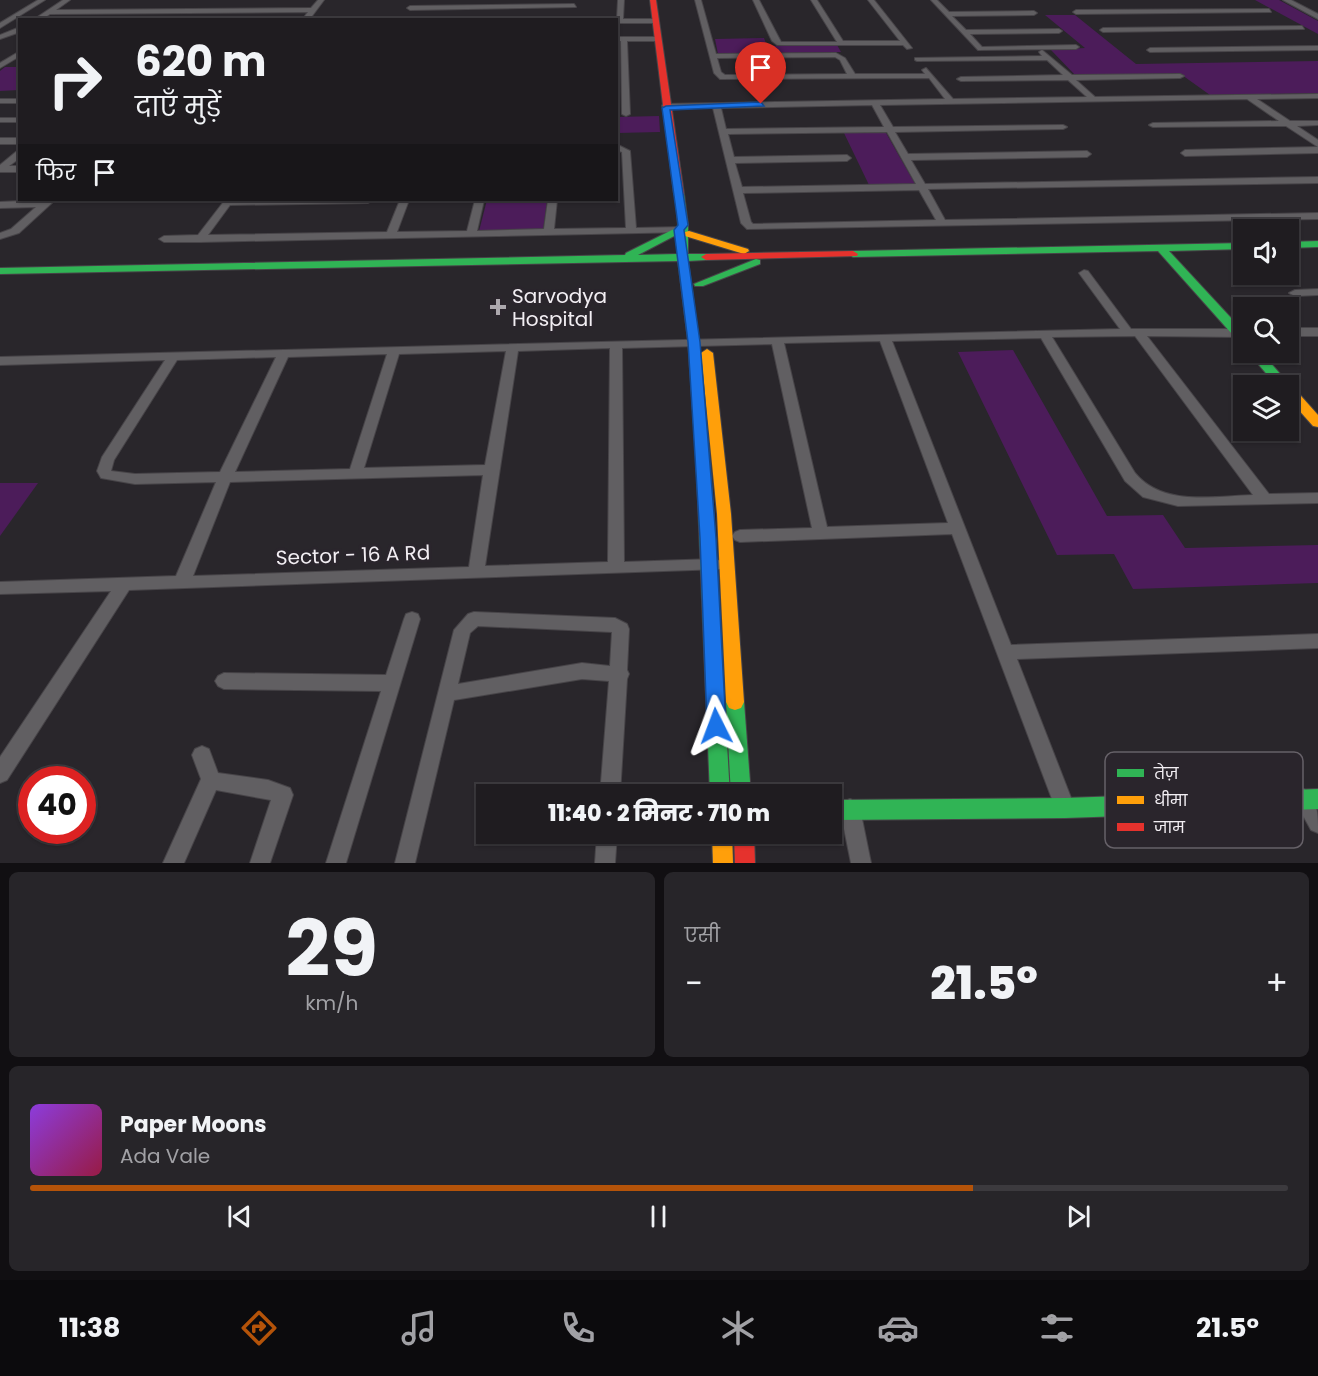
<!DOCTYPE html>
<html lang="hi">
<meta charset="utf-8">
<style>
:root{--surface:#1f1c20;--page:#272529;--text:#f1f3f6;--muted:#a1a1a5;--line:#3c3a3e;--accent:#b45309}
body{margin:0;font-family:Poppins,"Noto Sans Devanagari",sans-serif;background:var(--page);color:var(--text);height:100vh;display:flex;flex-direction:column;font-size:22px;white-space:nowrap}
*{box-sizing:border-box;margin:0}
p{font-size:20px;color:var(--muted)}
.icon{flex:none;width:33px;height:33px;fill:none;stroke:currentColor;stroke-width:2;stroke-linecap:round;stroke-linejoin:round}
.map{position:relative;height:863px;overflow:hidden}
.sheet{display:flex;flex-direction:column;gap:9px;padding:9px;background:#110f12;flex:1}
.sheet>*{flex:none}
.guide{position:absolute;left:18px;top:18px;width:600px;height:183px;border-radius:0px;box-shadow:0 2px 4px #0004,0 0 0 2px var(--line);background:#1f1c20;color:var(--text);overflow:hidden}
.fabs{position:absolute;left:1233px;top:219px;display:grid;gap:12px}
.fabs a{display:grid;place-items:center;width:66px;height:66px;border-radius:0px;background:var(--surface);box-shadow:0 2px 4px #0004,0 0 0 2px var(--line);font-size:30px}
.speed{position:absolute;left:18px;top:766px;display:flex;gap:12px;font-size:30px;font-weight:700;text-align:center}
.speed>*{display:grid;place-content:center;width:78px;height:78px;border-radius:50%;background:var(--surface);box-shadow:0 2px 4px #0004,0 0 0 2px var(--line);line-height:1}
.speed .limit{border:9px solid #d22;background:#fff;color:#111}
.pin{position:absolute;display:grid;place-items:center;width:51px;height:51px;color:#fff;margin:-62px -26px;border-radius:50% 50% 50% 0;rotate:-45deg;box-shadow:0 0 6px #0007}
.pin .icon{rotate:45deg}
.me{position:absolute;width:66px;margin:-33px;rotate:357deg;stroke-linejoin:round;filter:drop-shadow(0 0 4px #0008)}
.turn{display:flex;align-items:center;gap:21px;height:126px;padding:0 18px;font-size:27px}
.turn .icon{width:78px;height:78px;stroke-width:2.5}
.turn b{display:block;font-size:42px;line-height:51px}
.then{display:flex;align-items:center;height:57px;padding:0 18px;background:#0003;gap:12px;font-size:22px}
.big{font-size:45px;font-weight:800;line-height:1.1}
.sheet .widget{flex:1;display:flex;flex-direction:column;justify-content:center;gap:9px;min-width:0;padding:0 21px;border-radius:9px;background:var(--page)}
.sheet .dial{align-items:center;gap:0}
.dial b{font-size:78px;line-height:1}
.song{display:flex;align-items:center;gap:18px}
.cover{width:72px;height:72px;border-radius:9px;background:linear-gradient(135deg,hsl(270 70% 55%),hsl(340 70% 35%))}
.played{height:6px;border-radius:3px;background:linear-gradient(90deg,var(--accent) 75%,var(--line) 75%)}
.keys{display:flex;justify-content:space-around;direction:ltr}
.heat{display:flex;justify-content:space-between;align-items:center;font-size:33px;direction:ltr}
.sheet .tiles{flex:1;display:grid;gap:9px;grid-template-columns:1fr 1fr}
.widget:last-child{grid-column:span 2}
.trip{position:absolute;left:476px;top:784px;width:366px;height:60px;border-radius:0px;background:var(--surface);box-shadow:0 2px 4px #0004,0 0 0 2px var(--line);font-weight:800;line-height:60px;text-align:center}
.dock{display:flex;height:96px;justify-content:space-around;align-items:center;background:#0c0b0d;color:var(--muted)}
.dock .icon{width:42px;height:42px}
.dock .current{color:var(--accent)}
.dock b{font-size:27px;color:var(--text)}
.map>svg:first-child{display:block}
.green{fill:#4c1c5a}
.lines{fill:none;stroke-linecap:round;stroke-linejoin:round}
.street-casing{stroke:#474448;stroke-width:2}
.fast-casing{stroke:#474448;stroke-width:2}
.slow-casing{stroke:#474448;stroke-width:2}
.jam-casing{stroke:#474448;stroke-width:2}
.street{fill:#615f62;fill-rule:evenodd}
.fast{fill:#30b455;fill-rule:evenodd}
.slow{fill:#ff9f0a;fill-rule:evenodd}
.jam{fill:#e5322d;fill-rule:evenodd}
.route{fill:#1a73e8;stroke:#114b97;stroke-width:1.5}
.poi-dot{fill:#aca8ad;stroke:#2a252c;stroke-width:2}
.labels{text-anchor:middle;stroke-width:6;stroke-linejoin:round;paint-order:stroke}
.poi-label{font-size:20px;fill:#f2eef3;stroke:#2a252c;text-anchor:start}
.street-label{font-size:20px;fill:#f2eef3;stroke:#2a252c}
.key{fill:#2a252c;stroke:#666168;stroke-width:1.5}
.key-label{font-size:16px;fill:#f2eef3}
</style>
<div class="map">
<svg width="1318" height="863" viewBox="0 0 1318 863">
<rect width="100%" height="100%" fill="#29262b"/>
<g class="green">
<path d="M1255,0h24l39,21v13z"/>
<path d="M1045,15h30l61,49 182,-3v32l-108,2 -28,-20 -106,1 -25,-26 34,-2z"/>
<path d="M764,38l3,8 70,-1 4,7 -123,2 -3,-15z"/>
<path d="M5,67h14v23l-19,1v-20z"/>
<path d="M659,116l1,16 -43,1v-16z"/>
<path d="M844,133h42l29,51 -46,1z"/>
<path d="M487,200h60l-4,30 -64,1z"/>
<path d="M1013,350l94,166 56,-1 22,33 133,-3v38l-185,6 -19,-35 -57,1 -99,-203z"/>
<path d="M0,483h38l-38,53z"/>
</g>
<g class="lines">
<defs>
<g id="street">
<path d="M38,0h7l-45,28v-5z"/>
<path d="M63,0h7l-14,10 255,-2 7,-8h6l-15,20h-7l6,-8 -258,2 -9,6h-8z"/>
<path d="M618,0h6l-1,19h32l3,2 -3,2h-39v-3h-2l3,-1z"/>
<path d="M695,0h6l15,54 120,-1 9,5 10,16h70l-3,-4 4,-2 27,31 134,-2 -19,-17 -107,1 -4,-2 4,-2 102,-2 -16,-15 -130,1 -2,-1v-2l127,-2 -3,-4 3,-2 30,25 108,-1 4,2 -4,2 -104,2 19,17 223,-3v4l-61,1 33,22h28v4l-21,1 21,14v7l-32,-21 -133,1 -4,-2 4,-2 126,-2 -32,-22 -367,6 13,22 170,-2 4,2 -4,2 -168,3 13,22 179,-3 4,3 -4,3 -176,3 14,24 393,-7v6l-390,6 17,31 373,-7v6l-571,10 -6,-6 -28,-115h-47l-4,-2 1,-2 282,-5 -16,-21 -209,1 -6,-6zM835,57l5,3 7,14 -122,1 -4,-3 -4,-14zM872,105l12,22 -158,2 -5,-21zM887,132l29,52 -174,3 -7,-24 112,-2 4,-3 -4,-3 -113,2 -6,-23zM919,190l17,30 -183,4 -2,-2 -8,-29z"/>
<path d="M753,0h6l22,42h56l-26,-42h6l26,41h57l-32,-41h6l38,48 -5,1 -4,-4h-126l-5,-4z"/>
<path d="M931,0h6l12,12 85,-1 3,2 -3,2 -82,1 14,14 93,-1 3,2 -3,2 -89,1 12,13 94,-2 3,2 -3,2 -98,1z"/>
<path d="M1283,0h8l27,14v5z"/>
<path d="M574,4l2,3 -166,3 -3,-2 3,-2z"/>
<path d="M1269,9l2,3 -195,2 -3,-2 3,-2z"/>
<path d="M1302,26l2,3 -201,3 -3,-2 3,-2z"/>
<path d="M20,27v5l-20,7v-4z"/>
<path d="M616,37h41l3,2 -3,2h-30l3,73 -4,2 -4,-2 -1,-73h-5z"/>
<path d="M1318,46v4l-168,2 -3,-2 3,-2z"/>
<path d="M20,51v5l-20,12v-5z"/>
<rect x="0" y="99" width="20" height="4"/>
<rect x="0" y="118" width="20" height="4"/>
<rect x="0" y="138" width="20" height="6"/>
<path d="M616,144l14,7 6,77 47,-1 4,1v4l-487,10h-36l-5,-3 5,-3 34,-1 27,-35h148l-5,3 -138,2 -22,30 179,-3 13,-32h9l-12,32 70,-1 8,-31h9l-7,31 67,-2 4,-29h9l-3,29 72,-1 -4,-76 -6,-2z"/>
<path d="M1318,147v6l-133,3 -4,-3 4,-3z"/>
<path d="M17,151h3v7l-11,8h11v6h-20v-7z"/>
<path d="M45,200h10l-36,33 -19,6v-6l11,-4 25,-22 -36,1v-6z"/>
<path d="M1084,270l4,1 43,58h113v8l-97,-1 122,158 49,-1v10l-140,3 -35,-9 -18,-16 -84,-143 -149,3 119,304 307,-11v14l-301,11 58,149 -3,7 -7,3 -7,-3 -106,-281 -212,8 -5,-2 -3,-4 3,-4 5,-2 72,-2 -40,-184 -150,4 2,214 91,-3 6,2 2,4 -2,4 -592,21 -122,190 -7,3v-26l111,-166 -111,3v-12l176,-6 40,-94 -81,2 -34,-6 -4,-7 5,-14 63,-97 -165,5v-8l1120,-28 -41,-56zM1135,336l118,159c-39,1 -90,12 -118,-22l-83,-136zM880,341l68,182 -121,4 -43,-184zM610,348l-2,214 -123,4 33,-215zM506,351l-21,114 -121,3 35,-114zM387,354l-37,115 -115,3 53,-115zM276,357l-56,115 -85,2 -24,-3 3,-11 63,-100zM483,475l-14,92 -276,9 37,-94z"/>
<path d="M1318,289v6l-23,1 -6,-3 6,-3z"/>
<rect x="1288" y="328" width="30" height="8"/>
<path d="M412,612l6,2 2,5 -74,244h-20l55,-172 -157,-2 -6,-3 -3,-5 3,-5 6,-3 162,2 18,-56 2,-5z"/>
<path d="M474,612l141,6 12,6 2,5 -2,41 2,4 -2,5 -7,116h-20l9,-114 -27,-2 -128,21 -39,163h-20l59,-233 14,-16zM478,626l134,6 -2,34 -28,-3 -124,21 12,-51z"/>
<path d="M202,746l7,3 9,24 50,7 22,8 3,7 -23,68h-20l21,-63 -55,-10 -32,73h-21l38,-84 -9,-24 3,-6z"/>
<path d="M1304,789c14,8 14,28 14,44l-7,-3 -17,-31 3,-7z"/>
<path d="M850,799l7,3 3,7 11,54h-20l-11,-54 3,-7z"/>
<path d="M597,834h20l-2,29h-20z"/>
</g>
<g id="fast">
<path d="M676,192l8,2 4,31v29h18l5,3 -5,3 -18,1c26,177 31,356 42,534h-20l-14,-341 -8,-113 -10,-80 -678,13v-6l625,-13 1,-2 52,-26zM678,234v20l-40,1z"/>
<path d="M1318,241v6l-30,1v-6z"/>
<path d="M1244,243v6l-75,2 75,81v11h-4l-82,-92 -305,6 -5,-3 5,-3z"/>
<path d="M756,259l4,1v4l-57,22h-8l-1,-2z"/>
<path d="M1248,352h13l27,31 2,3 -2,3v-3h-11z"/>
<path d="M735,694l6,2 3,6 7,93h-20l-5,-93 3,-6z"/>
<path d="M1318,789v20l-253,9 -234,2v-20l234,-2z"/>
</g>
<g id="slow">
<path d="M689,231l59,18 1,2 -5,3 -59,-18v-4z"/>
<path d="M707,349l6,4 18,161 13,188 -3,6 -6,2 -6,-2 -3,-6 -9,-188 -16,-161z"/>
<path d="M1288,386l5,1 25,28v12l-5,-1 -25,-28z"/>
<path d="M712,834h20l1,29h-20z"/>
</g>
<g id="jam">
<path d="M650,0h6l28,194 -5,3 -5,-3z"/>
<path d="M853,251l5,3 -1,2 -151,4 -5,-3 5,-3z"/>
<path d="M734,834h20l1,29h-20z"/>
</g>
</defs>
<use href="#street" class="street-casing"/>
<use href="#fast" class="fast-casing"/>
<use href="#slow" class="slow-casing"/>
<use href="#jam" class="jam-casing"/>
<use href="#street" class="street"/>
<use href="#fast" class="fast"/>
<use href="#slow" class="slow"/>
<use href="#jam" class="jam"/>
</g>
<path class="route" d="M761,102l3,4 -94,4 18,115 -4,5 16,112 16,196 10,188 -3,6 -7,2 -6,-2 -3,-6 -7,-188 -12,-196 -14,-112 4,-5 -16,-117 4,-2z"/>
<path class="poi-dot" d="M495 298h6v6h6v6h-6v6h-6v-6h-6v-6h6z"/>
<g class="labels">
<g class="poi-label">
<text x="512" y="303">Sarvodya<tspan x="512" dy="23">Hospital</tspan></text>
</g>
<g class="street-label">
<text transform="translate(353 555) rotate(-2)" y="7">Sector - 16 A Rd</text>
</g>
</g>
<rect x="1105" y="752" width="198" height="96" rx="9" class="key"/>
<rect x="1117" y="769" width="27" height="8" fill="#30b455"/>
<rect x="1117" y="796" width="27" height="8" fill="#ff9f0a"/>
<rect x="1117" y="823" width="27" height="8" fill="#e5322d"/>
<g class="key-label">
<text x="1154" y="779">तेज़</text>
<text x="1154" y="806">धीमा</text>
<text x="1154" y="833">जाम</text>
</g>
</svg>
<div class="fabs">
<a><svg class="icon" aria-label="sound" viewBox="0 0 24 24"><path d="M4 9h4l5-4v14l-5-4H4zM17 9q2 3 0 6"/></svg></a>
<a><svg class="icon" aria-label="search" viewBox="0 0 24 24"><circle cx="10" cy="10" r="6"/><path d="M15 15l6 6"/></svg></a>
<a><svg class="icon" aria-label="layers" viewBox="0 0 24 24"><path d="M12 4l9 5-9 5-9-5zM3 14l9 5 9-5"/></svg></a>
</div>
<div class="speed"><div class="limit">40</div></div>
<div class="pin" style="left:761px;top:104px;background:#d93025"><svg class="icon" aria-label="arrive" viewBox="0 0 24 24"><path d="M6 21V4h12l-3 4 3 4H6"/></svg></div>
<svg class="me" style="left:716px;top:726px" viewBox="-20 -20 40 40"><path d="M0-17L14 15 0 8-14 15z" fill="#1a73e8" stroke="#fff" stroke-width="4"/></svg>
<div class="trip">11:40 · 2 मिनट · 710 m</div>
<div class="guide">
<div class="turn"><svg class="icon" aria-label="right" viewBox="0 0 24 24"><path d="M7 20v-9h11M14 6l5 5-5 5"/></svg><div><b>620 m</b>दाएँ मुड़ें</div></div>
<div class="then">फिर<svg class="icon" aria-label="arrive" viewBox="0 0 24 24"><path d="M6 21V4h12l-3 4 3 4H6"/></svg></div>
</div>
</div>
<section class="sheet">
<div class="tiles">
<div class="widget dial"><b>29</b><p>km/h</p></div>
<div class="widget"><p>एसी</p>
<div class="heat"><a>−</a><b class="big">21.5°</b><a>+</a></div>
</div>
<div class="widget">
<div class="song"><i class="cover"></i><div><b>Paper Moons</b><p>Ada Vale</p></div></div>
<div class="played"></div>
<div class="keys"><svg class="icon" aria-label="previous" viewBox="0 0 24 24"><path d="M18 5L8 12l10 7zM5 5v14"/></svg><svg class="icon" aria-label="pause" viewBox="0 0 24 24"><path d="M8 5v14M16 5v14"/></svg><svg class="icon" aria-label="next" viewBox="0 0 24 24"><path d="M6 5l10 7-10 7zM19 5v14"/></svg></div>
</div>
</div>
</section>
<nav class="dock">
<b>11:38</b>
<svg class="icon current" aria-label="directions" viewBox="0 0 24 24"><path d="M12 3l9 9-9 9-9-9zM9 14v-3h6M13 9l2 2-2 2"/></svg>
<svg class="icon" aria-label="music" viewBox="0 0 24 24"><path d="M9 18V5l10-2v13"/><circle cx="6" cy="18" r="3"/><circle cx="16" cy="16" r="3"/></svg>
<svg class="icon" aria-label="phone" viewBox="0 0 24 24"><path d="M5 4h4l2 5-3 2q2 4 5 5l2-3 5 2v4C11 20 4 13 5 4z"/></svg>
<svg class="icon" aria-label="climate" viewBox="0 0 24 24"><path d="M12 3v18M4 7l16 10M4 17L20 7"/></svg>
<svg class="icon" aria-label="car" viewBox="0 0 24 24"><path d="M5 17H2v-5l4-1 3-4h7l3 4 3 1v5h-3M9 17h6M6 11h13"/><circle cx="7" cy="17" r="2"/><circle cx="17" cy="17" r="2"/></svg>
<svg class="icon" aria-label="filters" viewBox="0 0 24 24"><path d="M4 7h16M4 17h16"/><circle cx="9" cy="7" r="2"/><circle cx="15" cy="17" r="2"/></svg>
<b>21.5°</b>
</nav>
